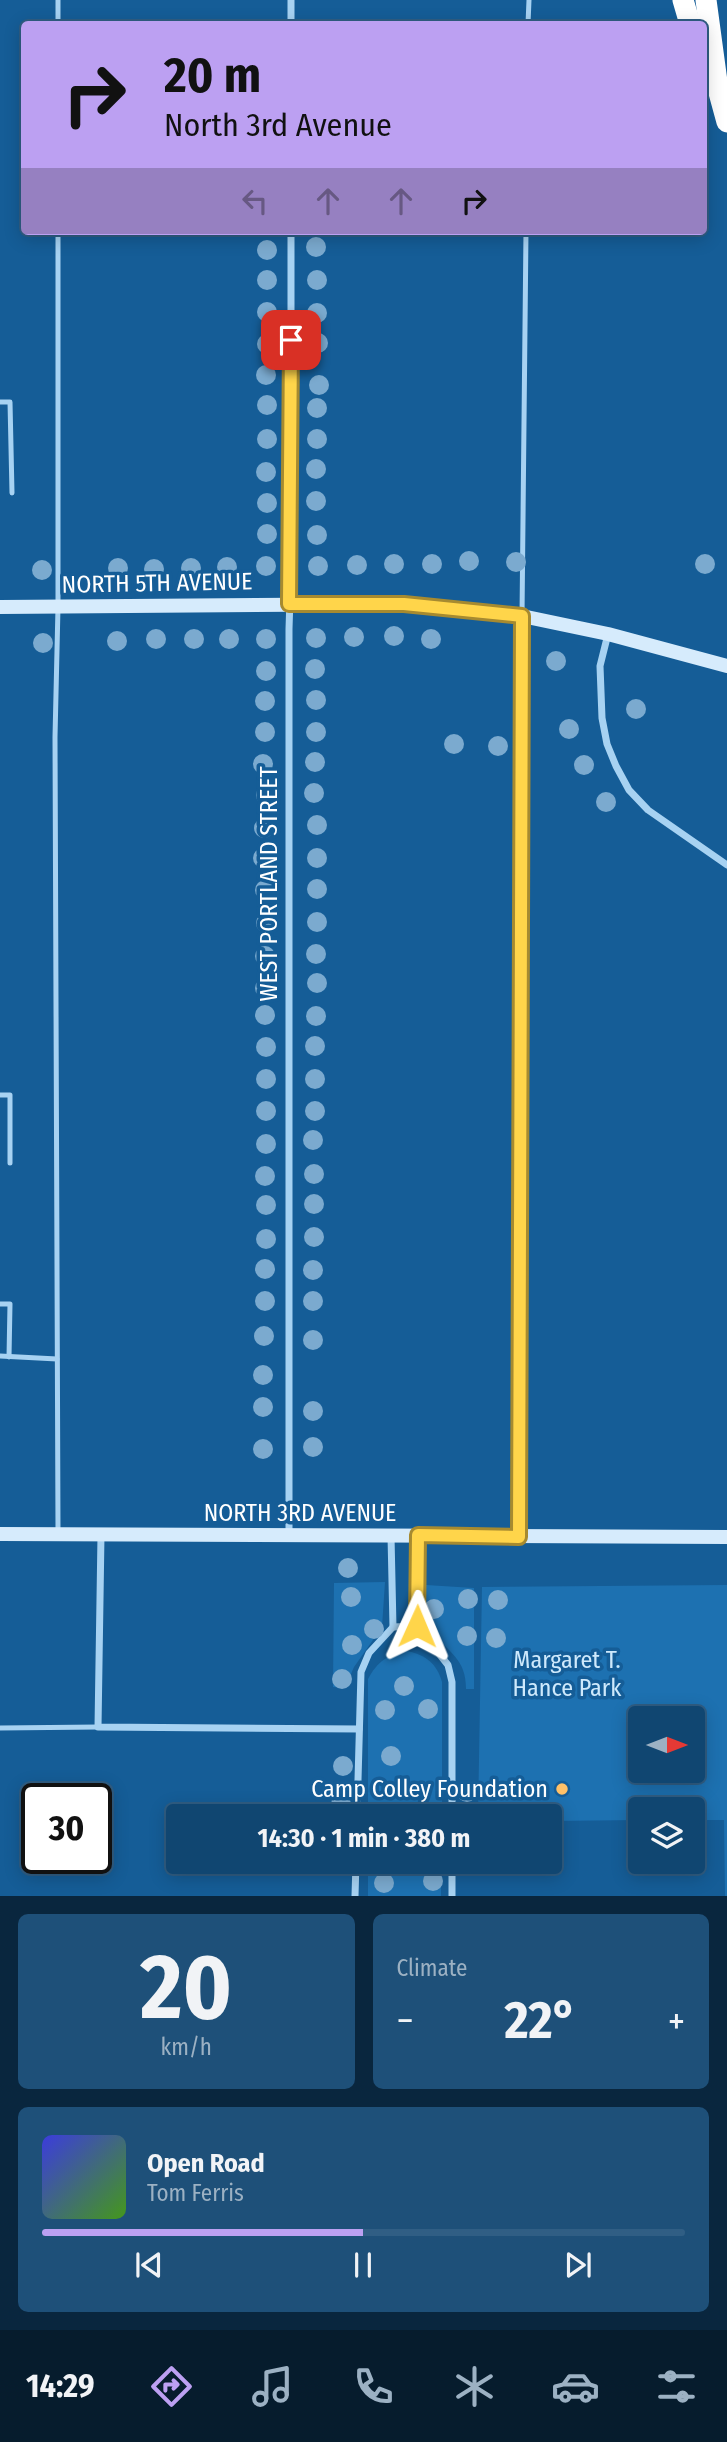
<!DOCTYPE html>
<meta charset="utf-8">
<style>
:root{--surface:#104671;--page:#1e5079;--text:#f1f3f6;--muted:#9cb1c3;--line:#305e84;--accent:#bca0f2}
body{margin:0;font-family:"Fira Sans Condensed",sans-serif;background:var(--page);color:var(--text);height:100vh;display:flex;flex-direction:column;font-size:26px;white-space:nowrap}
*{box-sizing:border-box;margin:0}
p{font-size:23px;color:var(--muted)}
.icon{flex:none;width:38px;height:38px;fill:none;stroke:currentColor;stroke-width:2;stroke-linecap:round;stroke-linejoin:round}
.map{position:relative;height:1896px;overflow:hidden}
.drawer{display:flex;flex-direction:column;gap:18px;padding:18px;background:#09263e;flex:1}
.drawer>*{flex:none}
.hud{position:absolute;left:21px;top:21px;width:686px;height:214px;border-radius:7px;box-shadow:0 4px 18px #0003,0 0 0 2px var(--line);background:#bca0f2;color:#111;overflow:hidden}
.needle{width:46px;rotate:90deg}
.controls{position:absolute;left:628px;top:1706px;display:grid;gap:14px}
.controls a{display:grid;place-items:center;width:77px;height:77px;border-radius:7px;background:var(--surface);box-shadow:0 4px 18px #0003,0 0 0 2px var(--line);font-size:35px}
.speed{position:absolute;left:21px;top:1783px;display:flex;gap:14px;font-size:35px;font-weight:700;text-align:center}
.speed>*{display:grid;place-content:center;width:91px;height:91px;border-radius:50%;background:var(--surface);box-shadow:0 4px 18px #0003,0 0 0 2px var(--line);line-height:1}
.speed .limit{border:4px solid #111;border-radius:10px;background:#fff;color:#111}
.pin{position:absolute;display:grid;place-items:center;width:60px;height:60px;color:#fff;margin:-30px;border-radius:14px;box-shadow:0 4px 10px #0006}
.me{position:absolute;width:77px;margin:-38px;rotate:1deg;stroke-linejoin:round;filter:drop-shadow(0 0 5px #0008)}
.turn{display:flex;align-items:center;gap:24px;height:147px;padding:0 28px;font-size:32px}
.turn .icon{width:91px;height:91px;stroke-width:2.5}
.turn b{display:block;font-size:49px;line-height:60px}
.lanes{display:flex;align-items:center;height:66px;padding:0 28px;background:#0003;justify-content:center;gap:35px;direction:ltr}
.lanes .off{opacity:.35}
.big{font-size:52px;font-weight:700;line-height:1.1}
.drawer .card{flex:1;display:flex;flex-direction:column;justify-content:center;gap:10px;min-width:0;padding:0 24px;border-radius:10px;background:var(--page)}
.drawer .dial{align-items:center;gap:0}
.dial b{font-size:91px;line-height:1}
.song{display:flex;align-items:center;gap:21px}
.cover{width:84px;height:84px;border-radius:10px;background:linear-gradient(135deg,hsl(240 70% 55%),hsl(100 70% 35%))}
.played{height:7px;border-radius:4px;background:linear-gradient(90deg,var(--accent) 50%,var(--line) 50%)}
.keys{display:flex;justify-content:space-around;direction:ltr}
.heat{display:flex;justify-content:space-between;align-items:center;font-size:38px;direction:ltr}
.drawer .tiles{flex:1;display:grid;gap:18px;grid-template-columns:1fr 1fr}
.card:last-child{grid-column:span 2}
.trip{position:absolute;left:166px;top:1804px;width:396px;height:70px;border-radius:7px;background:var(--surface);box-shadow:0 4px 18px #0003,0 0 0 2px var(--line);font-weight:700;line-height:70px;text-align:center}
.dock{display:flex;height:112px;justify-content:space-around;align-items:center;background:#061c2d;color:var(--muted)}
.dock .icon{width:49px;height:49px}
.dock .current{color:var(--accent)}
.dock b{font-size:32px;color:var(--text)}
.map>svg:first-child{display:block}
.green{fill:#1d71b1;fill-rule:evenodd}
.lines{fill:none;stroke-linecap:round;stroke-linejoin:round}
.lane{stroke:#a7d2f2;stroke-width:5}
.street{stroke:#a7d2f2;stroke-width:7}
.secondary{stroke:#d6ebfc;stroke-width:14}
.highway{stroke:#fff;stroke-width:21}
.tree{fill:#7baacf}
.route-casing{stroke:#a68a30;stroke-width:18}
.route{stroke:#ffd54a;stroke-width:12}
.poi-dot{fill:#ffc168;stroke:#155d97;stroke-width:2.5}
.labels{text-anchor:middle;stroke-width:7;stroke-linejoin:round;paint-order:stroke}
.street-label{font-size:24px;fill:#fff;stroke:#155d97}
.park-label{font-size:24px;fill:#cee9fc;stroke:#155d97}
.poi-label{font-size:24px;fill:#fff;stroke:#155d97;text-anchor:end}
</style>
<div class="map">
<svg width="727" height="1896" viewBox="0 0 727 1896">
<rect width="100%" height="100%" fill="#155d97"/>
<g class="green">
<path d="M385,1582l-3,45 -28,40 -9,21 -12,-1 1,-104z"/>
<path d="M426,1585l48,3v101h-8c0,-31 -17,-35 -32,-56 -9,-13 -8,-32 -8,-48z"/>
<path d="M727,1585v311h-2l-1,-76h-31v-10h-53v10l-90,1v-5h-72l4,-229zM693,1718v53h-53v-53z"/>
<path d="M407,1651c19,4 30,13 35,31v134h-74v-137c9,-17 20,-25 39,-28z"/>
<rect x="368" y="1862" width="73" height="34"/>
</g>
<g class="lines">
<g class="lane">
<path d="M58,0v24"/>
<path d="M528,24l1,-24"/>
<path d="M0,402h10l2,91"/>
<path d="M0,1095h10v68"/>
<path d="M0,1304h10l-1,53"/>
<path d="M0,1356l57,3"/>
<path d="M58,1531l-3,-794 3,-130v-376"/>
<path d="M519,1533l3,-917 4,-385"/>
<path d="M0,1728l98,-1"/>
</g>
<g class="street">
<path d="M291,0v24"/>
<path d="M608,634l-8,32 2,52 5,26 9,22 13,24 19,20 79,55"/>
<path d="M101,1535l-3,192 261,2"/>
<path d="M289,1535v-906l2,-62v-336"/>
<path d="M418,1535l-1,91 31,39 4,17v134"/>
<path d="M393,1627l24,-1"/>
<path d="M357,1816l4,-144 8,-19 24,-26 -2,-91"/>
<path d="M355,1896l1,-34"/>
<path d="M452,1896v-34"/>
</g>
<g class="secondary">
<path d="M0,607l404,-3 118,12 86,18 119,32"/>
<path d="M0,1534l727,3"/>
</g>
<g class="highway">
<path d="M683,0l7,24"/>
<path d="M706,0l12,89 9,33"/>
</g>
</g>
<g class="tree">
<circle cx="316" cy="247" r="10"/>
<circle cx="267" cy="250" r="10"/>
<circle cx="267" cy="280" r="10"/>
<circle cx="317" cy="280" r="10"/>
<circle cx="267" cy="312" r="10"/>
<circle cx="317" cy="313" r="10"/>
<circle cx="318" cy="343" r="10"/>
<circle cx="267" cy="344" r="10"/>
<circle cx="266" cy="375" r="10"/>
<circle cx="319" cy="385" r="10"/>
<circle cx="267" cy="405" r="10"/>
<circle cx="317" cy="408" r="10"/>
<circle cx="267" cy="439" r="10"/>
<circle cx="317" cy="439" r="10"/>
<circle cx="316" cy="469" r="10"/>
<circle cx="266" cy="472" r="10"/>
<circle cx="316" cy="501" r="10"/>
<circle cx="267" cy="503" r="10"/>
<circle cx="267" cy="534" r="10"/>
<circle cx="317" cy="535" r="10"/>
<circle cx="469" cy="561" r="10"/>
<circle cx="516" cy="562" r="10"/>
<circle cx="394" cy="564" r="10"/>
<circle cx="432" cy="564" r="10"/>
<circle cx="705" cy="564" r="10"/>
<circle cx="357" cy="565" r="10"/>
<circle cx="266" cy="566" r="10"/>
<circle cx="318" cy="566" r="10"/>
<circle cx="227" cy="567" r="10"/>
<circle cx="118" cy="568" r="10"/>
<circle cx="191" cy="568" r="10"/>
<circle cx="154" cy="569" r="10"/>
<circle cx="42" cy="570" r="10"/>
<circle cx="394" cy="636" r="10"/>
<circle cx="354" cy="637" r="10"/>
<circle cx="316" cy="638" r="10"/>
<circle cx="156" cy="639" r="10"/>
<circle cx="194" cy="639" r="10"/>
<circle cx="229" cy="639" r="10"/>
<circle cx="266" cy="639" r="10"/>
<circle cx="431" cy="639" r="10"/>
<circle cx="117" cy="641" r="10"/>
<circle cx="43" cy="643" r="10"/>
<circle cx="556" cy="661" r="10"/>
<circle cx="315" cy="669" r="10"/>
<circle cx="266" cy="671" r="10"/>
<circle cx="316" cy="700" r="10"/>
<circle cx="265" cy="701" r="10"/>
<circle cx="636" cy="709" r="10"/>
<circle cx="569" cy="729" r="10"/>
<circle cx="265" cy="732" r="10"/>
<circle cx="316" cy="732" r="10"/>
<circle cx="454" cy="744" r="10"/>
<circle cx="498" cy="746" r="10"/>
<circle cx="315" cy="762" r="10"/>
<circle cx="263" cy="764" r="10"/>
<circle cx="584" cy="765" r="10"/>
<circle cx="314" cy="793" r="10"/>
<circle cx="266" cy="795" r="10"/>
<circle cx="606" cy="802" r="10"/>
<circle cx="317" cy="825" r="10"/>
<circle cx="264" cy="828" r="10"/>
<circle cx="263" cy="858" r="10"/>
<circle cx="317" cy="858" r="10"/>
<circle cx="317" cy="889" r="10"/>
<circle cx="265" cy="890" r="10"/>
<circle cx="317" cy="922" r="10"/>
<circle cx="266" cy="923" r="10"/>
<circle cx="316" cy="954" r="10"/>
<circle cx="265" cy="956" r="10"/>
<circle cx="317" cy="983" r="10"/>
<circle cx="265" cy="988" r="10"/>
<circle cx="265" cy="1015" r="10"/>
<circle cx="316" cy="1016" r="10"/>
<circle cx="315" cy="1046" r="10"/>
<circle cx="266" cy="1047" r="10"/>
<circle cx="266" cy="1079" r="10"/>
<circle cx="315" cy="1079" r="10"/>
<circle cx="266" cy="1111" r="10"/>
<circle cx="315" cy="1111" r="10"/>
<circle cx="313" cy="1140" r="10"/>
<circle cx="266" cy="1144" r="10"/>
<circle cx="314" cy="1174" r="10"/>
<circle cx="265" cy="1176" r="10"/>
<circle cx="314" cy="1204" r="10"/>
<circle cx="266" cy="1205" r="10"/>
<circle cx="314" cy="1237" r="10"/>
<circle cx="266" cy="1239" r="10"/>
<circle cx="265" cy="1269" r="10"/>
<circle cx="313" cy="1270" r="10"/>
<circle cx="265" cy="1301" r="10"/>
<circle cx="313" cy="1301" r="10"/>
<circle cx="264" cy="1336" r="10"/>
<circle cx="313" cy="1340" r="10"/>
<circle cx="263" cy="1375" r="10"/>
<circle cx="263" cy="1407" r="10"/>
<circle cx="313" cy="1411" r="10"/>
<circle cx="313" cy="1447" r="10"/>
<circle cx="263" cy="1449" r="10"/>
<circle cx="348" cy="1568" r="10"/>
<circle cx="351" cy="1597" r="10"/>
<circle cx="468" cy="1599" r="10"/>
<circle cx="498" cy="1600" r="10"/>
<circle cx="434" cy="1609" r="10"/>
<circle cx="374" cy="1629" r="10"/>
<circle cx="467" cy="1636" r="10"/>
<circle cx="496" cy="1638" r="10"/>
<circle cx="352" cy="1645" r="10"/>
<circle cx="342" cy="1679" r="10"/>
<circle cx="404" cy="1686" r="10"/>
<circle cx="428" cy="1709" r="10"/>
<circle cx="385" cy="1710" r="10"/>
<circle cx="391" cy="1756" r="10"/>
<circle cx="343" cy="1766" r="10"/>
<circle cx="467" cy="1792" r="10"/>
<circle cx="341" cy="1804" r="10"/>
<circle cx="433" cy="1881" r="10"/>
<circle cx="384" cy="1883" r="10"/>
</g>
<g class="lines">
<defs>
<path id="route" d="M291,340l-2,264h115l118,12 -3,921 -101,-2 -1,91"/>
</defs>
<use href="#route" class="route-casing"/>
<use href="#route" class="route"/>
</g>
<circle class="poi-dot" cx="562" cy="1789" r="7"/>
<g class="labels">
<g class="street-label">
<text transform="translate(157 583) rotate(-1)" y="8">NORTH 5TH AVENUE</text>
<text transform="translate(269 884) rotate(-90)" y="8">WEST PORTLAND STREET</text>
<text x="300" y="1521">NORTH 3RD AVENUE</text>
</g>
<g class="park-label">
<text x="567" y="1668">Margaret T.<tspan x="567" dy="28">Hance Park</tspan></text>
</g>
<g class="poi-label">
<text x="548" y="1797">Camp Colley Foundation</text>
</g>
</g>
</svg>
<div class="controls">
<a><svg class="needle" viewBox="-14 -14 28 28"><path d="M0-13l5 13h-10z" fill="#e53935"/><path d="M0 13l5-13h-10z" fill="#9cb1c3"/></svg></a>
<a><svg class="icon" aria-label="layers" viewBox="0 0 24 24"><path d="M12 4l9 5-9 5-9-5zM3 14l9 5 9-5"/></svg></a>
</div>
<div class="speed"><div class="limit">30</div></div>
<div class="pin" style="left:291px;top:340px;background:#d93025"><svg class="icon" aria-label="arrive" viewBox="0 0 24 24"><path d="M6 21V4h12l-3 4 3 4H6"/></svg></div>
<svg class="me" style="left:417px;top:1626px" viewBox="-20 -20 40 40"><path d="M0-17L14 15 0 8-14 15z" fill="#ffd54a" stroke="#fff" stroke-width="4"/></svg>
<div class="trip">14:30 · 1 min · 380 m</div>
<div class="hud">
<div class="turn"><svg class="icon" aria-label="right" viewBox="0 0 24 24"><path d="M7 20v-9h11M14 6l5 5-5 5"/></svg><div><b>20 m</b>North 3rd Avenue</div></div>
<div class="lanes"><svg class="icon off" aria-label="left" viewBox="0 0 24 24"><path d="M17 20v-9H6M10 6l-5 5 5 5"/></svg><svg class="icon off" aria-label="ahead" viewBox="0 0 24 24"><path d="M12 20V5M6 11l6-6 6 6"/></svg><svg class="icon off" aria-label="ahead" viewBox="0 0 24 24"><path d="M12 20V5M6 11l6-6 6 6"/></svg><svg class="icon" aria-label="right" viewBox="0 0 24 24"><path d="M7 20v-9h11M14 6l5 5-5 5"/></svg></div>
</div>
</div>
<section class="drawer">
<div class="tiles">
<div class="card dial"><b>20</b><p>km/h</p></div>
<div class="card"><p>Climate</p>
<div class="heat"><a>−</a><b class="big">22°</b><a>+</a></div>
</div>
<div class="card">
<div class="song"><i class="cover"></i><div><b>Open Road</b><p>Tom Ferris</p></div></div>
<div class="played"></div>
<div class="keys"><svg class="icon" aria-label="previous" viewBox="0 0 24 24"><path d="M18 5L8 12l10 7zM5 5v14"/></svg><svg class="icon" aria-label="pause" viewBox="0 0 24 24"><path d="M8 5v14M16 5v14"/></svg><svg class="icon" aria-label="next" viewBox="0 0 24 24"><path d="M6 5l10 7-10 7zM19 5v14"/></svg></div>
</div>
</div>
</section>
<nav class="dock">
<b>14:29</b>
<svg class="icon current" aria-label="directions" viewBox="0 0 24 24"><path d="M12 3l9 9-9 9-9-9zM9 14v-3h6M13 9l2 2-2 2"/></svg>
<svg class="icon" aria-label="music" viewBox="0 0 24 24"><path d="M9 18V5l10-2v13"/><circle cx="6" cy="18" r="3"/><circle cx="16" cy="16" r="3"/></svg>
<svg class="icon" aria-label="phone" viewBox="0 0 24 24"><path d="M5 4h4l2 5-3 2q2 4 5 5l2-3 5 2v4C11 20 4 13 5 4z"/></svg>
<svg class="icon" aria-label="climate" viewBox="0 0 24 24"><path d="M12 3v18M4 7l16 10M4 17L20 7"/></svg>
<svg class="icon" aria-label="car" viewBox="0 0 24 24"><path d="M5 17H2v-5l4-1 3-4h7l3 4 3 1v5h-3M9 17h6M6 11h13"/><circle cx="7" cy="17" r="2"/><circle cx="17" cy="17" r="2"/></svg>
<svg class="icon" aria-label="filters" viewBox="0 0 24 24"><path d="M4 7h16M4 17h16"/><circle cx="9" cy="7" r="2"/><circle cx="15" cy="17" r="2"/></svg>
</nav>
